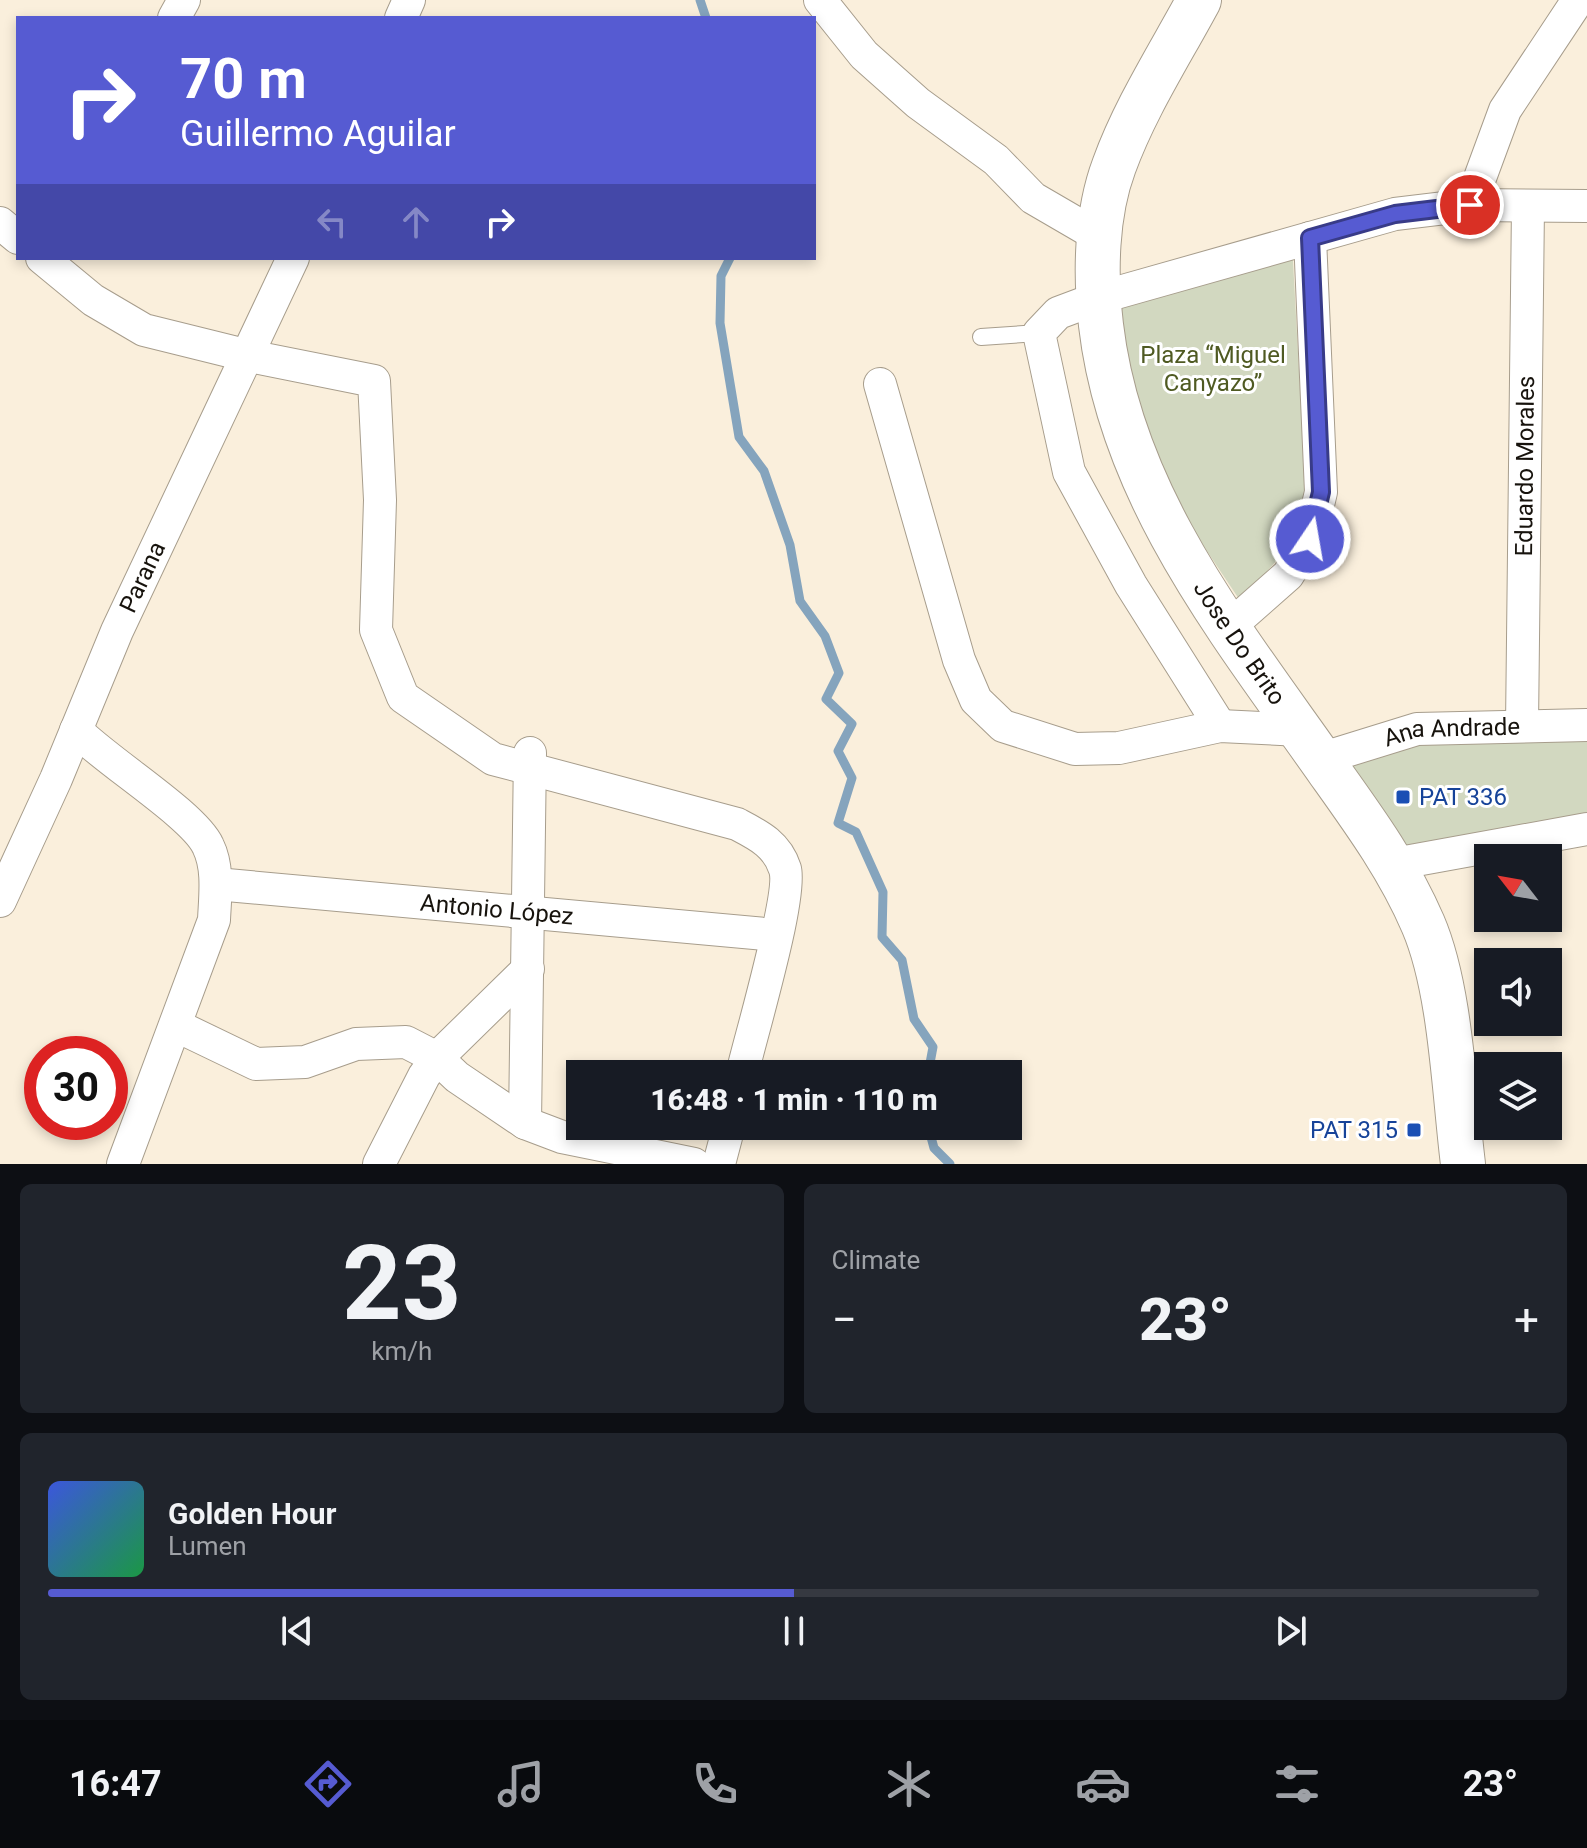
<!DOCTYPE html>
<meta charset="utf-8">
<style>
:root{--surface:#171b24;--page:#20242c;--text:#f1f3f6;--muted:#9ea1a6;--line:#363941;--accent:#565bd2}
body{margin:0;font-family:Roboto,sans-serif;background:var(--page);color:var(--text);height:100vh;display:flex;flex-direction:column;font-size:30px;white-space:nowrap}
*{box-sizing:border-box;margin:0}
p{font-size:26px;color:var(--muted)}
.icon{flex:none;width:44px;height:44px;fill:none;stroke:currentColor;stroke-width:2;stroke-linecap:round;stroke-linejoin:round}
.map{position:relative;height:1164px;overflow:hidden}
.sheet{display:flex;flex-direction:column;gap:20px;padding:20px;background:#0d0f14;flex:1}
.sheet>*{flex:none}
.top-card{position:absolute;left:16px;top:16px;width:800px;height:244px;border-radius:0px;box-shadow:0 4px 12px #0003;background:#565bd2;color:#fff;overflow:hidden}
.needle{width:52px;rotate:301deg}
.controls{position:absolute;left:1474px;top:844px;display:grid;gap:16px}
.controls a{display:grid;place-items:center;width:88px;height:88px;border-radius:0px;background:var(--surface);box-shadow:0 4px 12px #0003;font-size:40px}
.speed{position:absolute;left:24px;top:1036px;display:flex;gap:16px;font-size:40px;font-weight:700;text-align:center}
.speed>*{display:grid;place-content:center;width:104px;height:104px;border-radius:50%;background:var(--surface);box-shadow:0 4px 12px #0003;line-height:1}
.speed .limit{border:12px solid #d22;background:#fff;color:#111}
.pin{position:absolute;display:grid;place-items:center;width:68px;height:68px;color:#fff;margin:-34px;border:4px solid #fff;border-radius:50%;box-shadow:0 2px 8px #0007}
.me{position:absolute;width:88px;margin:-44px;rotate:12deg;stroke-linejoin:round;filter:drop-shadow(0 0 6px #0008)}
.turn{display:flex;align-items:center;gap:28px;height:168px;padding:0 32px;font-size:36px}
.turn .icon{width:104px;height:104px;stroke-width:2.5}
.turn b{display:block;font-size:56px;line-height:68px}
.lanes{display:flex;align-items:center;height:76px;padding:0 32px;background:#0003;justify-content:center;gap:40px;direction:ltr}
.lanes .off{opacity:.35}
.big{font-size:60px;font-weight:800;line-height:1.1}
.sheet .card{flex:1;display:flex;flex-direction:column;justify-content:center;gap:12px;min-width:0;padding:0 28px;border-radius:12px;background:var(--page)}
.sheet .dial{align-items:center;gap:0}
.dial b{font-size:104px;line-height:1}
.song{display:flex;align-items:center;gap:24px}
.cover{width:96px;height:96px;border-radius:12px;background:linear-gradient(135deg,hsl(230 70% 55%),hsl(140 70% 35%))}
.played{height:8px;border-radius:4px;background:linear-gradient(90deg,var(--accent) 50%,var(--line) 50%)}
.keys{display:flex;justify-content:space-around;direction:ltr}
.heat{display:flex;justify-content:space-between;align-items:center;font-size:44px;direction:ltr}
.sheet .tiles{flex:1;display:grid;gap:20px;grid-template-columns:1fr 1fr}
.card:last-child{grid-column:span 2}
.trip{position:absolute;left:566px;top:1060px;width:456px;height:80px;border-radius:0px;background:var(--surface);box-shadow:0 4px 12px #0003;font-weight:800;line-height:80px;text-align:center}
.tab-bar{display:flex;height:128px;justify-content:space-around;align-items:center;background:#090b0e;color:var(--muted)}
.tab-bar .icon{width:56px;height:56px}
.tab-bar .current{color:var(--accent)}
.tab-bar b{font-size:36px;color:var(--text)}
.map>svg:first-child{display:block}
.green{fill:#d2d8c0}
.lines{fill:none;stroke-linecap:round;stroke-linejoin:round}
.stream{stroke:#85a4bd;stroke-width:9}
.service-casing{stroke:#a79d8c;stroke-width:18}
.minor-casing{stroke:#a79d8c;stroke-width:34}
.secondary-casing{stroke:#a79d8c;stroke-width:46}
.service{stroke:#fff;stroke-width:16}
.minor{stroke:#fff;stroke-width:32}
.secondary{stroke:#fff;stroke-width:44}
.route-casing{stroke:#383b88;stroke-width:20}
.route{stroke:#565bd2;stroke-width:14}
.transit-dot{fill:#1a4fb4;stroke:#fff;stroke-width:3}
.labels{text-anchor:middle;stroke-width:6;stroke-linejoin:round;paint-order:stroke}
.park-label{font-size:24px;fill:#4f5a22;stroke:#fff}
.street-label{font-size:24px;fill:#17130d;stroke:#fff}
.transit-label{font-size:24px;fill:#164399;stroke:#fff;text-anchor:start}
</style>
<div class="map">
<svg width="1587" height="1164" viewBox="0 0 1587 1164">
<rect width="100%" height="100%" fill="#faefdc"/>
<g class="green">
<path d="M1292,243l14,255 -25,57 -40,47 -83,-124 -45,-169z"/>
<path d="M1587,739v78l-177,34 -69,-84 79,-25z"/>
</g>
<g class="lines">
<g class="stream">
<path d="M700,0l6,18"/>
<path d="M730,258l-9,18 -1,47 19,114 25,34 26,74 10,56 25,35 14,37 -13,26 26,25 -14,27 14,27 -14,45 18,9 27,60 -1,45 20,23 12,59 19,28 -5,27"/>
<path d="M928,1126l6,22 16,16"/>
</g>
<defs>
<path id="service" d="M981,337l58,-4"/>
<g id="minor">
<path d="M820,0l44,55 54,48 78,57 37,38 67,39"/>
<path d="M174,18l10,-18"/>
<path d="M401,18l8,-18"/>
<path d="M1470,205l35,-95 73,-110"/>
<path d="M0,223l18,15"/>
<path d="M42,258l51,42 51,30 105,26 125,25 6,119 -4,130 27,67 90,62 244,65c21,11 40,20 48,45 8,26 -35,170 -43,205"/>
<path d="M880,384l79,276 17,40 27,26 72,23 44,-1 101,-22 81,4"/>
<path d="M1229,627l59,-52 22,-36 11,-47 -11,-254"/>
<path d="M1220,726l-89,-141 -62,-113 -30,-139 19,-20 40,-15 297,-84 75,-9 117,1"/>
<path id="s1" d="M1522,726l6,-520"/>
<path d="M76,730c30,31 118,85 132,116 11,22 7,51 6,74l-91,244"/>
<path id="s2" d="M1320,759l97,-30 170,-4"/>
<path d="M1394,864l193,-35"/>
<path id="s3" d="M216,884l560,51"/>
<path id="s4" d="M0,901l56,-122 61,-148 176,-373"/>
<path d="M177,1026l79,38 49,-2 51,-18 50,-2 31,16 20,19 68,46 37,14 132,27"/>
<path d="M525,1123l5,-370"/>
<path d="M379,1164l45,-88 13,-18 91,-89"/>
<path d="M719,1164l10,-38"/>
</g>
<g id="secondary">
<path id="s5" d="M1199,0c-29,54 -64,108 -85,166 -18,48 -19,108 -13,159 20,172 131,308 228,446 35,49 70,97 94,153 28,65 31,168 40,240"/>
</g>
</defs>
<use href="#service" class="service-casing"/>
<use href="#minor" class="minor-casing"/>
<use href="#secondary" class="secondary-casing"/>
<use href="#service" class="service"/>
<use href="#minor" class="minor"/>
<use href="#secondary" class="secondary"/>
</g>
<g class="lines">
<defs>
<path id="route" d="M1310,539l11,-47 -11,-254 85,-24 75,-9"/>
</defs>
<use href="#route" class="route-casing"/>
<use href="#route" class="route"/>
</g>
<g class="transit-dot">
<rect x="1395" y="789" width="16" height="16" rx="4"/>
<rect x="1406" y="1122" width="16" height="16" rx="4"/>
</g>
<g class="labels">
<g class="park-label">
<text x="1213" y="363">Plaza “Miguel<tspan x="1213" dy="28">Canyazo”</tspan></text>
</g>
<g class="street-label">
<text dy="8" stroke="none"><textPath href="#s1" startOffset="260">Eduardo Morales</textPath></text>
<text dy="8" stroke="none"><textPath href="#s4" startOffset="354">Parana</textPath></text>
<text dy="8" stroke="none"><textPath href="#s5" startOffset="698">Jose Do Brito</textPath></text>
<text dy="8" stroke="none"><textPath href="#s2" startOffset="136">Ana Andrade</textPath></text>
<text dy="8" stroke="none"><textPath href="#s3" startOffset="282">Antonio López</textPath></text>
</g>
<g class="transit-label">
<text x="1419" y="805">PAT 336</text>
<text x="1398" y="1138" text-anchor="end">PAT 315</text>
</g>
</g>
</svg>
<div class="controls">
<a><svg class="needle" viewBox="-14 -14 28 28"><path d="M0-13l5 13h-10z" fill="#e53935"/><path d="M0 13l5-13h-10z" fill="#9ea1a6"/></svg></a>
<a><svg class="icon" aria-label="sound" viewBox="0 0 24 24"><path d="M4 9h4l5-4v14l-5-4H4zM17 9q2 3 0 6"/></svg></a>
<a><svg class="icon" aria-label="layers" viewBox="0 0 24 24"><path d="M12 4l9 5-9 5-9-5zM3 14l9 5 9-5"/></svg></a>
</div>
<div class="speed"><div class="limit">30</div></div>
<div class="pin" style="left:1470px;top:205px;background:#d93025"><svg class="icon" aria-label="arrive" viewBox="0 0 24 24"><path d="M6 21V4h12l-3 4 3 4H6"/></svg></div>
<svg class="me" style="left:1310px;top:539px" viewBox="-20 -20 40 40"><circle r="17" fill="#565bd2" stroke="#fff" stroke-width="3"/><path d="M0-11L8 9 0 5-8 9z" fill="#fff"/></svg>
<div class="trip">16:48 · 1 min · 110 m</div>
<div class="top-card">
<div class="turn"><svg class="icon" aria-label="right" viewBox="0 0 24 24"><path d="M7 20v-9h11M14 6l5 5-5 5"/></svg><div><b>70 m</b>Guillermo Aguilar</div></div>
<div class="lanes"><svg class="icon off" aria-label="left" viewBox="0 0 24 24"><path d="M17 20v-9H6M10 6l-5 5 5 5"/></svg><svg class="icon off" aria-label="ahead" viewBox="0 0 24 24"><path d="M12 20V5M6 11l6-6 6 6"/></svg><svg class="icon" aria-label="right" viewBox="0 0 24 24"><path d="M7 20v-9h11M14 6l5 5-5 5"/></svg></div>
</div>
</div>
<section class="sheet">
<div class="tiles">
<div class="card dial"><b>23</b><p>km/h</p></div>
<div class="card"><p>Climate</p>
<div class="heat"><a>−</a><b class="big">23°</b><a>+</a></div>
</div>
<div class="card">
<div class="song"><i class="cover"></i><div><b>Golden Hour</b><p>Lumen</p></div></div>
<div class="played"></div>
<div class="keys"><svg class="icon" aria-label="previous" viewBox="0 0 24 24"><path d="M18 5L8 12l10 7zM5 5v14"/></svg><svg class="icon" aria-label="pause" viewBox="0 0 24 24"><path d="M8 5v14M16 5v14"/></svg><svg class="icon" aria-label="next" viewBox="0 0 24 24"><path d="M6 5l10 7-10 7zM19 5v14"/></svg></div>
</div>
</div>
</section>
<nav class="tab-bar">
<b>16:47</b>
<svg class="icon current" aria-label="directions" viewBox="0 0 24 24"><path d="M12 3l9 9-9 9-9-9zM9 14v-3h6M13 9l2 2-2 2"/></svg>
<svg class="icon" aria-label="music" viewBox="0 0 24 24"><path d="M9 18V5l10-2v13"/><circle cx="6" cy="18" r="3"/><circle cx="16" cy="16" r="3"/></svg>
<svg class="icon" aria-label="phone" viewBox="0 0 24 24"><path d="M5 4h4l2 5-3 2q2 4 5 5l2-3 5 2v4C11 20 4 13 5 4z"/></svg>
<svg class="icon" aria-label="climate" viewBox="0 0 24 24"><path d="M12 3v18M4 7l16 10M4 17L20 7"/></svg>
<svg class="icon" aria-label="car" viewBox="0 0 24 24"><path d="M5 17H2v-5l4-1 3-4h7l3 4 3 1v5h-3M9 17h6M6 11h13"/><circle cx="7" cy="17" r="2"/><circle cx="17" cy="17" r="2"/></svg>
<svg class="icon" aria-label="filters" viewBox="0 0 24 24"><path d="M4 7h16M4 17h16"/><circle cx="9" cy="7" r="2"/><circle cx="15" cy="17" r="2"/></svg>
<b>23°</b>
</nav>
